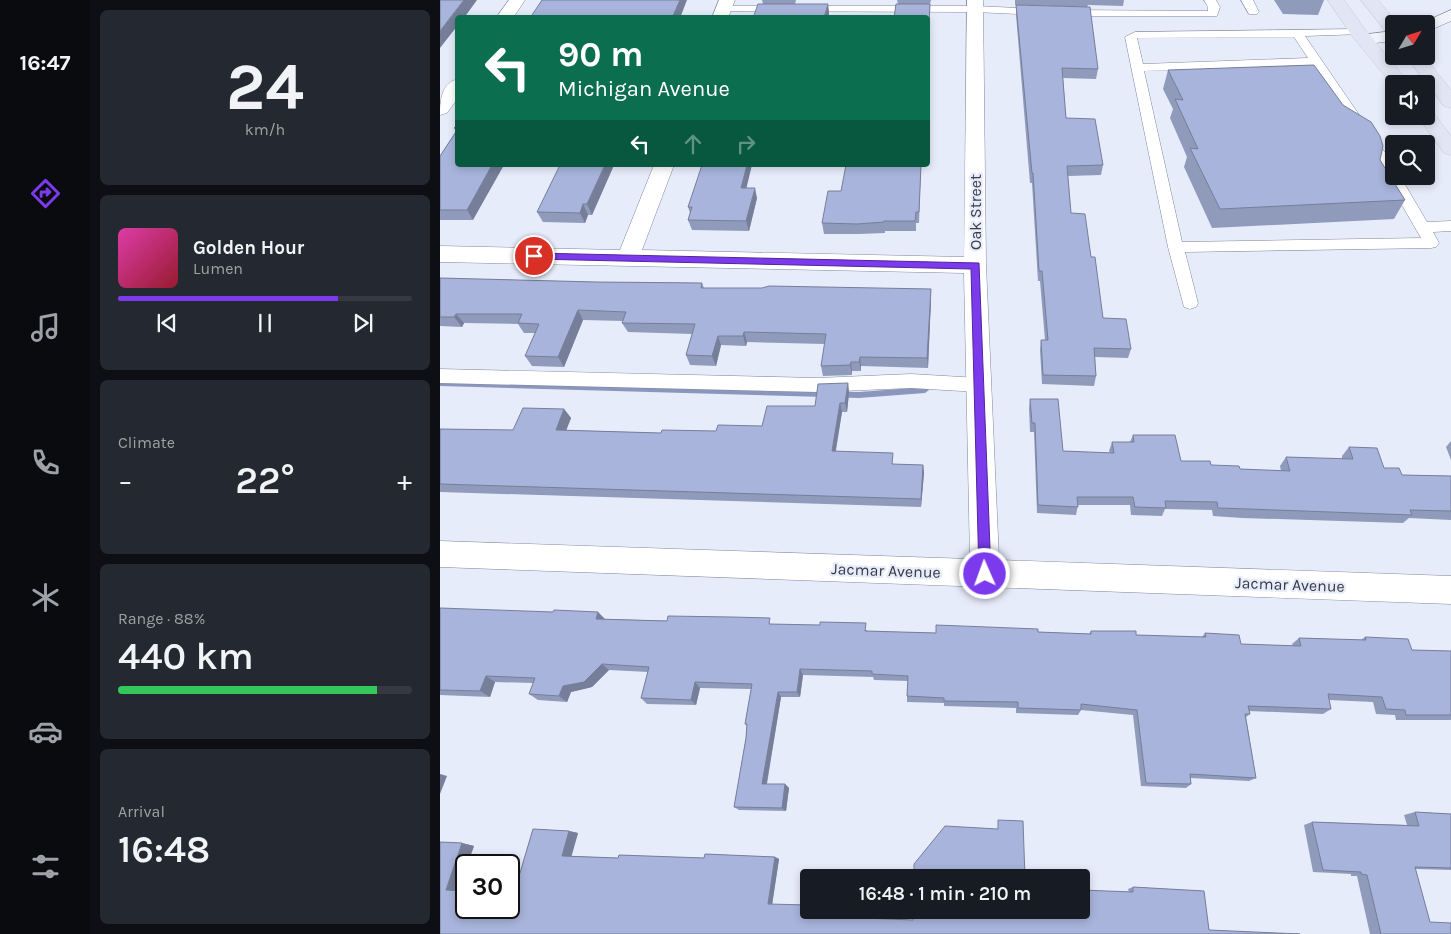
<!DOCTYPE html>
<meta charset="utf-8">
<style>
:root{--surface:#171b24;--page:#242831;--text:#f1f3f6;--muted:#9ea1a6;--line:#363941;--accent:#7c3aed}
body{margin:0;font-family:Karla,sans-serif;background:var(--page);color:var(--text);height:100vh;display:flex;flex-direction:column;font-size:19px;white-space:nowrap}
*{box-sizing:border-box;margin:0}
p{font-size:16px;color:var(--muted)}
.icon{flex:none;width:28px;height:28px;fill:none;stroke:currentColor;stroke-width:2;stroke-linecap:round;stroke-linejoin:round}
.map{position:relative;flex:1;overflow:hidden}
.panel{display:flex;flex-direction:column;gap:10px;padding:10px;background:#0d0f14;width:350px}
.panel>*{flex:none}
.banner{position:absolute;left:15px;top:15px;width:475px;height:152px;border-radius:5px;box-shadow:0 2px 8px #0003;background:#0b6e4f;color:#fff;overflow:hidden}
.needle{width:32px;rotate:52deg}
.fabs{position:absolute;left:945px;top:15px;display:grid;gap:10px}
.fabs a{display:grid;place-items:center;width:50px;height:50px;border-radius:5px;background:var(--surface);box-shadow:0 2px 8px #0003;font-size:25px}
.speed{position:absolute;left:15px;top:854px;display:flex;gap:10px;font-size:25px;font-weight:700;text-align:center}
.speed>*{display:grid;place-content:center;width:65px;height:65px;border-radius:50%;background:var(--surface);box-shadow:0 2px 8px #0003;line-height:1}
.speed .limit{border:2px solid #111;border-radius:8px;background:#fff;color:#111}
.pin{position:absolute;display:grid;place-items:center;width:42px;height:42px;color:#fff;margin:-21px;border:2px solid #fff;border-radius:50%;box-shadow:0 1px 5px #0007}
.me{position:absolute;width:55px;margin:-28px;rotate:358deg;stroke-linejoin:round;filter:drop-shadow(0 0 4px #0008)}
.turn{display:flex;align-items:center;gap:18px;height:105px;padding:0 20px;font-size:22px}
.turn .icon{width:65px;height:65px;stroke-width:2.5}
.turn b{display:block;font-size:35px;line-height:42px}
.lanes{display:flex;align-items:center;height:48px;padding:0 20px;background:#0003;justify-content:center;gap:25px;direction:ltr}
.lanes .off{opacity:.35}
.big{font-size:38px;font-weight:600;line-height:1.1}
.panel .tile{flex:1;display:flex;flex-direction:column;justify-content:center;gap:8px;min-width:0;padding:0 18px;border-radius:8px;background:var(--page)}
.panel .dial{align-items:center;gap:0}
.dial b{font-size:65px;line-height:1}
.song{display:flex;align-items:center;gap:15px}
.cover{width:60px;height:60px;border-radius:8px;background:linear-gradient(135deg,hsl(320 70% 55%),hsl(350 70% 35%))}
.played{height:5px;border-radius:2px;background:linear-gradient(90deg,var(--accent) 75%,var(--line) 75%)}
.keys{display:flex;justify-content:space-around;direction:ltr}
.heat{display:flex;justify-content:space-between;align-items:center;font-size:28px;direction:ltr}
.charge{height:8px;border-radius:4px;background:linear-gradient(90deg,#34c759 88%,var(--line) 0)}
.trip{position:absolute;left:360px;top:869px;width:290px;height:50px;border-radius:5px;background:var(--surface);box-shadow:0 2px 8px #0003;font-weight:600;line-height:50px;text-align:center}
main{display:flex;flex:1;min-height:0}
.menu{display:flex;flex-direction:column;width:90px;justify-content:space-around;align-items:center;background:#090b0e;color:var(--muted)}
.menu .icon{width:35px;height:35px}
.menu .on{color:var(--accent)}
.menu b{font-size:22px;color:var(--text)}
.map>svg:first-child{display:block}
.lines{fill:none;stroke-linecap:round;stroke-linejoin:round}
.stream{fill:#8b96bc;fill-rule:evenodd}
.lane-casing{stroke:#80879e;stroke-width:1}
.street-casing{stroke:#80879e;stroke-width:1}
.secondary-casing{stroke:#80879e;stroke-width:1}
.primary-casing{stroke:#cccccf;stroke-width:1}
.lane{fill:#fff;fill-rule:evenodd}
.street{fill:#fff;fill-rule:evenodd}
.secondary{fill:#f1f3fa;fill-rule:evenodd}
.primary{fill:#e2e6f4;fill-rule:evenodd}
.wall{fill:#909bbc}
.shaded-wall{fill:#767e99}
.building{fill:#a8b4db;stroke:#767e99}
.route{fill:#7c3aed;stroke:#51269a}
.labels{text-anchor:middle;stroke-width:4.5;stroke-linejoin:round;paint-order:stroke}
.street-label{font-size:16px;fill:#393c46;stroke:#e7ecfb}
</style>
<main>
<nav class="menu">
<b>16:47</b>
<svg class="icon on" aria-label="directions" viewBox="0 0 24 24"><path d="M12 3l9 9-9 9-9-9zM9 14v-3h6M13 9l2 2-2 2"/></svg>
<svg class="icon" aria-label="music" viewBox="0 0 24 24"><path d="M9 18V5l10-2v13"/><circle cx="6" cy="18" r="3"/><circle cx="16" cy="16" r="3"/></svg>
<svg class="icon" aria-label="phone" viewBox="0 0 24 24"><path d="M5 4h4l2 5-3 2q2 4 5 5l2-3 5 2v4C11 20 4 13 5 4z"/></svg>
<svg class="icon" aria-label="climate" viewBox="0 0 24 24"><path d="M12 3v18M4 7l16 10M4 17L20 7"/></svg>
<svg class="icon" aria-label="car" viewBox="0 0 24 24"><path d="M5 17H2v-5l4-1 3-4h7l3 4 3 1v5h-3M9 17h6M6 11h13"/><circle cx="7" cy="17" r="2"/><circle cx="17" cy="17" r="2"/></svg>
<svg class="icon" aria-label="filters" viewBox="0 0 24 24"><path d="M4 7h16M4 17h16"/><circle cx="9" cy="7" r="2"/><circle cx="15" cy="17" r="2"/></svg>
</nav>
<section class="panel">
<div class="tile dial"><b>24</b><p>km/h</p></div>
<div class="tile">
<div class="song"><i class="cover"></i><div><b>Golden Hour</b><p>Lumen</p></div></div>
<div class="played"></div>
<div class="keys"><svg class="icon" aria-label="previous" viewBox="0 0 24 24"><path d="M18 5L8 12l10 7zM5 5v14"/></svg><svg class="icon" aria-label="pause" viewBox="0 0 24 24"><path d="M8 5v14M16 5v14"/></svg><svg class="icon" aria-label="next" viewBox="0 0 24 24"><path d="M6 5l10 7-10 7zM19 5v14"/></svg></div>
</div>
<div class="tile"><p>Climate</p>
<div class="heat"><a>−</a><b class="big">22°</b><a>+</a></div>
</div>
<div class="tile"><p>Range · 88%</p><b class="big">440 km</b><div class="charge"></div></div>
<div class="tile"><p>Arrival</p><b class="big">16:48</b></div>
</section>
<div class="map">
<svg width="1011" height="934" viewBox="0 0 1011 934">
<rect width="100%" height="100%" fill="#e7ecfb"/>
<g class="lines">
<path class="stream" d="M0,380l419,12 66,-5 4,3 -4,3 -66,5 -419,-12z"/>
<defs>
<g id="lane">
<path d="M764,0h12l4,7 -3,9h-150l-6,-3 6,-3 141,1v-4z"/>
<path d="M801,0h12l6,12 -2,2h-8z"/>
<path d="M284,6h251l65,3 6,3 -6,3 -65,-3 -255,-1 -2,-2z"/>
<path d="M918,29l4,1 2,2 -2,2 -57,2 85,124 4,6v10h6l27,46 24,-1v10l-18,1 6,11 -3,4 -5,1 -246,4 13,51 -2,4 -6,2 -6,-2 -16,-60 -43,-210 10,-5zM854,37l14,21 -165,6 -6,-26zM872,65l64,95 45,78 -239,4 -38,-171z"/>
<path d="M0,369l378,9 93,-4 68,4 6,2 3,5 -3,5 -6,2 -68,-4 -93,4 -378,-9z"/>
</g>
<g id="street">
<path d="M69,0h16l-12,18h-17z"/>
<path d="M279,0h16l-7,18h-16z"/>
<path d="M527,0h16l3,265 13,295 452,16v28l-1011,-37v-26l530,18 -6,-286 -524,-11v-16l180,4 34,-85h20l-32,85 322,7z"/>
<path d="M18,79v19l-11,15 -7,2c0,-14 1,-32 18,-36z"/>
</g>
<g id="secondary">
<path d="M1011,10v11l-25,11v-8h-6z"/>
<path d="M954,31v10l-28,3 -6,-1 -3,-4 3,-4z"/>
</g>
<g id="primary">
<path d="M888,0h16l20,28 46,56h-16v3l-42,-51z"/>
<path d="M921,0h17l20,24h-4v11l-6,-1z"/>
<path d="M966,56h18l27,34v18l-7,-2z"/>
<path d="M986,110l7,2 18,24v19l-7,-2 -27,-37h9z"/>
</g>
</defs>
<use href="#lane" class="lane-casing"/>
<use href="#street" class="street-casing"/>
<use href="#secondary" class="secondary-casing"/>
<use href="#primary" class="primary-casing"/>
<use href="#lane" class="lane"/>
<use href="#street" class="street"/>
<use href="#secondary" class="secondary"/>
<use href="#primary" class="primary"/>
</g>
<g class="wall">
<path d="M322,0h34l-1,4h33l1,10 -1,4h-75l10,-14z"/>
<path d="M457,0h34l-1,4 -2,55v-41l-30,-14z"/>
<path d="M575,0h109l-1,6 -35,-1 -1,2 -65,-2 76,64 -2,10 -33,-1 3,40 37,47 -2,10 -33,1 3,37 20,44 12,61 28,31 -3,9 -33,-1 1,19 -2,10 -52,-2 -2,-34 1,-10h4l-5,-59h-2l-6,-98h-2l-14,-168v-10h-1z"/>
<path d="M834,0h50l-6,15 -35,-1z"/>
<path d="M728,70l212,90 25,40 -11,19 -182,9 -28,-61 3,-10 -17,-39 3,-9 -10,-20z"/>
<path d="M18,124l15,96h-33v-64l16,-25 -2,-3z"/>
<path d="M174,165l-22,50h-4l-3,8 -42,-1 -6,-10z"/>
<path d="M481,165l-2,58h-3v8h-31v2l-26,1h-35l-2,-11 19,-32z"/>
<path d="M306,188l11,10 -8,33 -57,-1 -4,-10 2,-7 -2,-6z"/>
<path d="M0,278l156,4 106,1 2,5 227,1v10l-3,69 -67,-2v5h-9v4l-29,1 -2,-10 4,-22 -78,-2 -1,4 -25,-1 -5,21 -26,-1 -4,-10 6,-21 -64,-2 -6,-9 1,-2 -40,-1 -19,47 -32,-1 -7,-10 10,-23h-11l-6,-9 -54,-1 -2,4 -22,-1z"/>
<path d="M408,383l1,10 -2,19h-5l-6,39 58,13 29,1 1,8 -3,34 -481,-15v-63l73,1 51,-21 7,9 -5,12 95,3 55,-2 46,-5 53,-20z"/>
<path d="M590,399l33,52 47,2 -1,-2 3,-9h18l3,-7 48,26 59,8 41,2 -1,-5 6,-9 56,2v-3l7,-9 35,21 18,7 49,1v44l-42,-2 -6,5 -161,-5 -29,-2 -1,-6 -47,-1 -3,7 -31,-1 -1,-10h-52l-2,10 -39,-2 -3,-81h-4l-1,-24z"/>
<path d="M1011,441v19l-5,-13z"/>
<path d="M0,608l165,11 168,5 94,6v1l69,2 102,-1 51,2 2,-3 45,4 66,2 3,-4 36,11 52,2 -1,-2 7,-6 62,2 4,-3 47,13 39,1v69h-55l-1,-5 -19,-1 -3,-12 -44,-2 2,9 -8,5 -74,-3 1,3 -4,3 10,61 -7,3 -59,-3 1,6 -5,4 -45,-2 -8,-71 -52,-5 -3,5 -62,-2v-5l-72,-2v-3l-37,-1v-6l1,-15 -34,-1 -1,-3 -70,-2 -3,22h-19l-14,87h18l4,4 -3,23 -47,-1 -5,-3 12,-69 1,-12 -2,-2 6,-35 -51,-1 -4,17 -49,-1 -6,-6 7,-26 -39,-2 -17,17 -21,5 -4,10 -29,-2 -9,-6 4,-11 -38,-1 -5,15 -50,-2z"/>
<path d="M975,812l36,2v56l-36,-1 15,53 21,12h-81l-13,-58h-6v-2l-38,-2 -9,-47 8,-3 95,3 -3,-10z"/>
<path d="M93,829l36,2 9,2 -7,23 47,2 1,-3 85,3 1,-4 70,3 4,2 -7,46h37v5h58l-1,8 47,2v-10h168v-20l48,2 -1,-3 5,-2 71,4 5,39 91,4h-860v-92l22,1 12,3 -7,19h-1l-8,25 8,1v17h43v-16l5,1z"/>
</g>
<g class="shaded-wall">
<path d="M24,0h13l-13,18h-6v7l-18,23v-17z"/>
<path d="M240,0h7l-7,18h-8z"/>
<path d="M388,4l1,10 -1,4h-4z"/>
<path d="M490,4v10l-2,45v-14z"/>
<path d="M52,165h12l-31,55 -6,-10z"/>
<path d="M165,165h9l-22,50 -5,-11z"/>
<path d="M307,165h5l-8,33 -3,-10z"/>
<path d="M315,188l2,10 -8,33 -3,-10z"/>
<path d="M143,204l5,11 -3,8 -5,-10z"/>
<path d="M491,289v10l-3,69 -1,-10z"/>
<path d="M138,310l5,10 -19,47 -6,-10z"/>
<path d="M16,314l8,9 -2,4 -8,-10z"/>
<path d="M304,332l3,10 -1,4 -3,-10z"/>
<path d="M278,336l3,9 -5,21 -4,-10z"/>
<path d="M420,357l1,9v5l-2,-9z"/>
<path d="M411,362l1,9v4l-2,-10z"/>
<path d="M408,383l1,10 -2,19 -2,-9z"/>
<path d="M400,403l2,9 -8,47 -2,-8z"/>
<path d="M124,409l7,9 -8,21 -7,-9z"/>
<path d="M483,465l1,8 -3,34v-8z"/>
<path d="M158,612l7,7 -2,7 -7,-7z"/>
<path d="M162,664l7,6 -17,17 -21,5 -4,10 -8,-6 4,-10z"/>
<path d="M360,669l3,6 -3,22 -3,-5z"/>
<path d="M46,676l9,6 -5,15 -10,-6z"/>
<path d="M255,682l5,6 -4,17 -5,-5z"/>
<path d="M338,692l3,5 -15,90 -4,-3z"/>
<path d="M0,774l7,2 -7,18z"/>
<path d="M345,784l4,4 -3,23 -4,-3z"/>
<path d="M129,831l9,2 -7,25 -9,-2z"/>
<path d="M22,843l12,3 -7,19h-1l-8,26 -12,-1z"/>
<path d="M335,857l4,2 -7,46 -4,-1z"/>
<path d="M425,910h2l-1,9 -2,-1z"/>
</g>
<g class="building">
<path d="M0,0h24l-24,31z"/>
<path d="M102,0h138l-8,18h-142z"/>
<path d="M318,4h70l-4,14h-71z"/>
<path d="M456,4h34l-2,41v-27h-34z"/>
<path d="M576,5l74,2 8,62 -36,-1 4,50 29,1 8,46 -36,1 4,47 14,1 6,43h4l8,61 23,1 5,30 -37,-1 2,28 -53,-1 -2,-35h7l-6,-69h-3l-6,-98h-1z"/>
<path d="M874,65l29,40 28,17 9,14 3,10 -3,14 25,40 -185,9 -30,-61 8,1 -23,-50 8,1 -15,-30z"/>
<path d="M18,124v4h-4z"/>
<path d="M18,129v36h34l-25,45h-27v-54z"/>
<path d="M120,165h45l-18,39h-4l-3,9 -43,-1z"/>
<path d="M262,165h45l-6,23h14l-9,33 -58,-1 4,-13h-4z"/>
<path d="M406,165h75l-2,47h-3l-1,9h-31v1l-27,2 -35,-1 6,-32h13z"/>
<path d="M0,278l156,4 106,1 -1,5h61l7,-2 162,3 -4,69 -67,-1 -1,5h-8l-1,3 -29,1 5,-32 -82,-2 -1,4h-25l-6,20 -26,-1 9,-31 -73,-1 4,-11 -48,-2 -20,47 -33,-1 14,-32 -21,-1 4,-9h-66l-2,3h-14z"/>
<path d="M408,383l-3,20h-5l-8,48 61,2 -1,11 31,1 -2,34 -481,-15v-55l73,1 10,-22 41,1 -8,21 105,3 1,-3 54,1 2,-6 44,1 5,-20h48l3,-22z"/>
<path d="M590,399h28l5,52 51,2 -2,-11h22l-1,-7h42l6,26h29l1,4 28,1 1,3 50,2 -4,-14 67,2 -4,-12 28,1 7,20h15l3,7 49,1v35l-41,-1 2,5 -164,-6 -30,-1 -1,-6 -52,-1 1,7 -31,-1 -2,-10h-56l1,10 -40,-2 -3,-82h-3z"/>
<path d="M0,608l113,4 1,-2 44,2 -2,7 71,2 1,-5 64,1 38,1 -1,6 51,1v-3l46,1 -1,8 71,2v-8l102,4v3l53,2v-3h45v4l70,2 -1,-4 34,2 2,9 60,2 -2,-8 67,2 -1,-3 43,2 4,11 39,1v64h-45l-1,-5 -19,-1 -4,-12 -54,-3 3,15 -83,-3 2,8h-5l11,64 -66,-4 1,10 -45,-1 -9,-73 -56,-6v6l-63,-2v-6l-74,-1v-3l-37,-2 1,-20 -36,-2v-3l-72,-2 -3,23h-19l-16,92h23l-3,24 -48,-1 12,-69 1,-14h-2l7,-40 -57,-2 -4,18 -50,-2 8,-31 -47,-3 -18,18 -21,4 -4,10 -30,-2 6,-16 -49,-2 -6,15 -40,-1z"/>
<path d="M975,812l36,2v54l-36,-1 15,55 21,1v11h-70l-14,-59 -6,-1v-2l-38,-2 -11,-48 107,4z"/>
<path d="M558,820l25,1 2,57h-111v-14l31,-38 53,3z"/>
<path d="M93,829l36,2 -7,25 56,2 1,-3 85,3 1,-4 70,3 -7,47 41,1v5h56l-1,8 49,2v-10h168v-20l52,2v-5l71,4 5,39 91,4h-860v-92l22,1 -16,47 20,1v17h43v-16l5,1z"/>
</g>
<path class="route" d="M94,253l445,10 12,311 -2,4 -4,2 -4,-2 -2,-4 -8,-305 -437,-10 -5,-3z"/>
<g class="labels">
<g class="street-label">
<text transform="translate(535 212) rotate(-90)" y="6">Oak Street</text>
<text transform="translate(446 570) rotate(2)" y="6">Jacmar Avenue</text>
<text transform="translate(850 584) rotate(2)" y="6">Jacmar Avenue</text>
</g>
</g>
</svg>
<div class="fabs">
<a><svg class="needle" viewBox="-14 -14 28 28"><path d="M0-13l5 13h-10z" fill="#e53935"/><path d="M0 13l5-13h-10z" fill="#9ea1a6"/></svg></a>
<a><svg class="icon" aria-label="sound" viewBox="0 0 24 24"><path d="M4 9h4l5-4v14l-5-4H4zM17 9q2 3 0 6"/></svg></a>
<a><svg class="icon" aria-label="search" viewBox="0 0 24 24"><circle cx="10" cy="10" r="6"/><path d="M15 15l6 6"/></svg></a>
</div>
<div class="speed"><div class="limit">30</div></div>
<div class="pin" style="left:94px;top:256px;background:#d93025"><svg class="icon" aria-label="arrive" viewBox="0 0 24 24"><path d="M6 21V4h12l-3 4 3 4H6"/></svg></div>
<svg class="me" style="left:545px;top:574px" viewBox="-20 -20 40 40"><circle r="17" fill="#7c3aed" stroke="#fff" stroke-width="3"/><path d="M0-11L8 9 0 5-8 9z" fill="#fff"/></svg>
<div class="trip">16:48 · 1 min · 210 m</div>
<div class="banner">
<div class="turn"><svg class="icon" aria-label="left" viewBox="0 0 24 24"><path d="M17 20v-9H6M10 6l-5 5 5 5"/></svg><div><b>90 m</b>Michigan Avenue</div></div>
<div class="lanes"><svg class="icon" aria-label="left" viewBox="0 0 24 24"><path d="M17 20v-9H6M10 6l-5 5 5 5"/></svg><svg class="icon off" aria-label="ahead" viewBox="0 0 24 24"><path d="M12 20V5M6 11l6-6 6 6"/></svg><svg class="icon off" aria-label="right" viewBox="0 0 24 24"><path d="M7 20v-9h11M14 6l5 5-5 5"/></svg></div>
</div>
</div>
</main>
